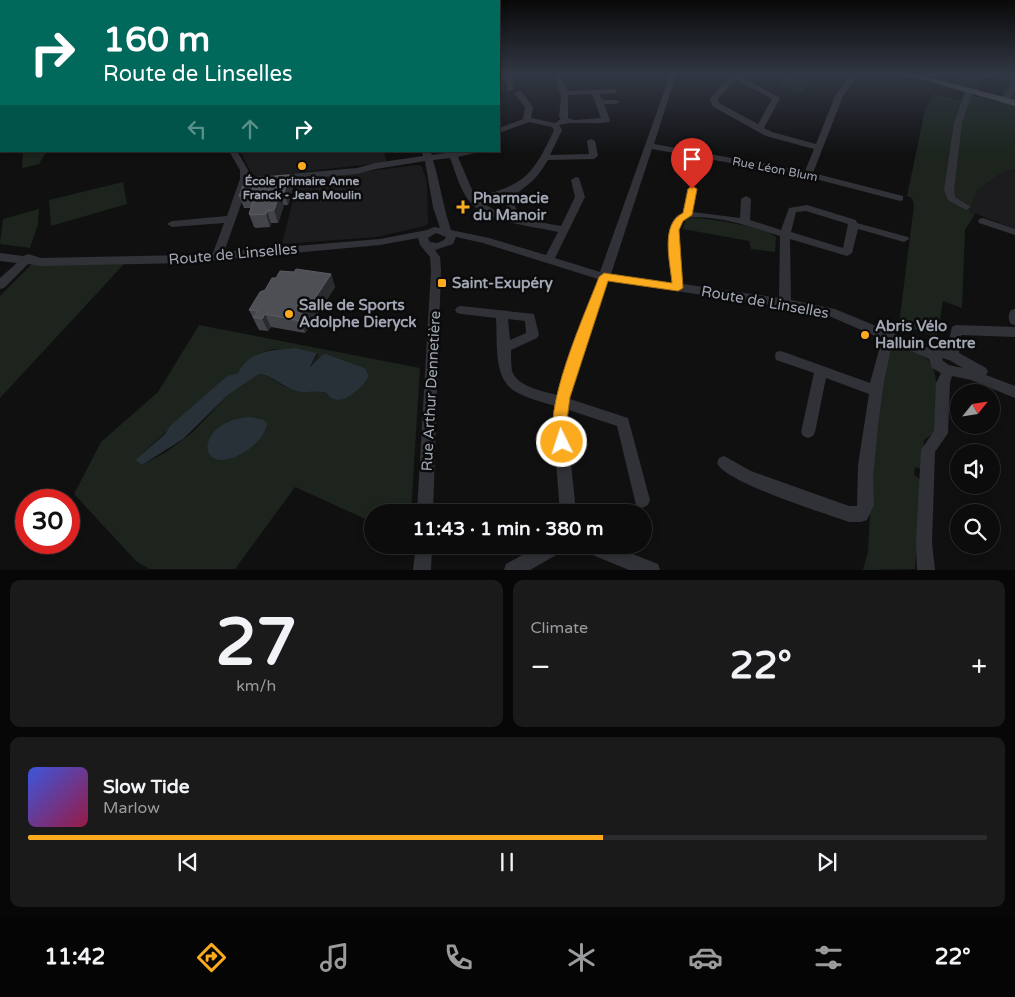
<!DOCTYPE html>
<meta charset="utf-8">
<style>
:root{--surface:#0c0c0d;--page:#1a1a1b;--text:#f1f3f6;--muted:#9a9b9d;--line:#2c2c2e;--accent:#fcab1e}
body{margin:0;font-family:"Varela Round",sans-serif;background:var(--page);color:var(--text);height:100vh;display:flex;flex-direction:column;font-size:19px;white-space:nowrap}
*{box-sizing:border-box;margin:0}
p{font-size:16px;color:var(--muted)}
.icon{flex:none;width:28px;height:28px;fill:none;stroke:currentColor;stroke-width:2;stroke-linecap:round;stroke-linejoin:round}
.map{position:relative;height:570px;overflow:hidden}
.sheet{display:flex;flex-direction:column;gap:10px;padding:10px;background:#070707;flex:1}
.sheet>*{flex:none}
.hud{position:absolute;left:0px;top:0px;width:500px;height:152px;box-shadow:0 2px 8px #0003,0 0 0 1px var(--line);background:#00695c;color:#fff;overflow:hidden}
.needle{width:32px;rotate:60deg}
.buttons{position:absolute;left:950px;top:384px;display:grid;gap:10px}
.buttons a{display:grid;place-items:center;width:50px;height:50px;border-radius:50%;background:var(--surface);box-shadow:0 2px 8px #0003,0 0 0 1px var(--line);font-size:25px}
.speed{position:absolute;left:15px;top:489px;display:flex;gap:10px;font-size:25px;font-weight:700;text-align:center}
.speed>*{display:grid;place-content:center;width:65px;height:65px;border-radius:50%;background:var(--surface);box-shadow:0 2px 8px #0003,0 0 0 1px var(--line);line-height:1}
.speed .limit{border:8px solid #d22;background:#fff;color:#111}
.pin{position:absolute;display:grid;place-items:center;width:42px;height:42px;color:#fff;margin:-51px -21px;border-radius:50% 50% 50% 0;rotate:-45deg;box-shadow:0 0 5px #0007}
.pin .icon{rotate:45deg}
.me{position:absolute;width:55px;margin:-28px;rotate:356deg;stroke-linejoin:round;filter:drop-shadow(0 0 4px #0008)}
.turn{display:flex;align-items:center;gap:18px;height:105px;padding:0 20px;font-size:22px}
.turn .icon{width:65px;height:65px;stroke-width:2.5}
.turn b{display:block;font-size:35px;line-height:42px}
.lanes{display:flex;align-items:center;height:48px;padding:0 20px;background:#0003;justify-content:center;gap:25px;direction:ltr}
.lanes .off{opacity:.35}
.big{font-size:38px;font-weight:800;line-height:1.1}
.sheet .tile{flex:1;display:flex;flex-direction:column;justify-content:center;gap:8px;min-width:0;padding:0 18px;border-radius:10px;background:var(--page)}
.sheet .dial{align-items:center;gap:0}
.dial b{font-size:65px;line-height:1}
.song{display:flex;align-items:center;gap:15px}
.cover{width:60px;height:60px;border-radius:8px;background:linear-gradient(135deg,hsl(230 70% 55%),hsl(340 70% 35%))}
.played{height:5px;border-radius:2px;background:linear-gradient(90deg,var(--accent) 60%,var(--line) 60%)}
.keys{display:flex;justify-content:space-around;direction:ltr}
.heat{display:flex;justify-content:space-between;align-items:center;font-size:28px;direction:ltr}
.sheet .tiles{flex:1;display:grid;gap:10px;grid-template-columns:1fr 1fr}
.tile:last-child{grid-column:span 2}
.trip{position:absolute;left:364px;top:504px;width:288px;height:50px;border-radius:25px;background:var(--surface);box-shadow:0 2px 8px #0003,0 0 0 1px var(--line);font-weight:800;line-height:50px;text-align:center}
.tab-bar{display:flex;height:80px;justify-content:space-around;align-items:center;background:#050505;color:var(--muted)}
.tab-bar .icon{width:35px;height:35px}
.tab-bar .on{color:var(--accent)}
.tab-bar b{font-size:22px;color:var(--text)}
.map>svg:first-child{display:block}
.built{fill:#1c1c1e}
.green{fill:#1c241d;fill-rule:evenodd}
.water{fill:#283137}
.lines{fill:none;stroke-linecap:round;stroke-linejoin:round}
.minor{fill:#313237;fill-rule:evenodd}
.major{fill:#4d4f56;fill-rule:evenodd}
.wall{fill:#434449}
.shaded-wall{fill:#2a2b2e}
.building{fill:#4d4f54;stroke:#5a5c63}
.route{fill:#fcab1e;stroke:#a46f14}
.poi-dot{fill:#fcab1e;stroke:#0b0b0c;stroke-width:2}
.labels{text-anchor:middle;stroke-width:5;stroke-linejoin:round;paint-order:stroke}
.far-street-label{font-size:12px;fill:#a0a6b3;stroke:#0b0b0c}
.far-poi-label{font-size:12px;font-weight:bold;fill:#a0a6b3;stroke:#0b0b0c}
.poi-label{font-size:15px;font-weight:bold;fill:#a0a6b3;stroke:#0b0b0c;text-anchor:start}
.street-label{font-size:15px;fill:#a0a6b3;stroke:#0b0b0c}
</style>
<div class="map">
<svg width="1015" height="570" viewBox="0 0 1015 570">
<rect width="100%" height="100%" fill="#101011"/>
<g class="built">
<path d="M240,151h147l-3,1 3,10 -128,15 -7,-3z"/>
<path d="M418,165l4,2 5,15 1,41 -3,3 -49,11 -94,7 16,-64z"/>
<path d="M1015,169v60l-46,-18 8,-21 26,-18z"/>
</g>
<g class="green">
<path d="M784,75h1l26,8 -10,10 -23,-9z"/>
<path d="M956,75h59v94l-12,3 -26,18 -8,21 6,3 -10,16 -3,78 -19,-7 -6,36 -38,-13 15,-119 -2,-7 -5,-2 18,-86 9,-16 33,8 5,-7 26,7 10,-18 -22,-7 -11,14 -19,-5z"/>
<path d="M23,151h24l-8,13 -17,4z"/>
<path d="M123,182l4,22 -76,22 -2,-26z"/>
<path d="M39,209l-1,15 -8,24 -30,-4 3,-25z"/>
<path d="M686,218c19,-1 76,8 90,19l-1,15 -24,-3 -2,-8 -66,-12z"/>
<path d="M124,264l-124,134v-102l31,-31z"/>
<path d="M199,325l221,43 -9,144h-39v10l-77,-35 -60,82h-85l-13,-7 -63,-68 27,-52 57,-50zM277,349h22l19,5 -7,13 8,-10 10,-2 36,13 4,8c-5,10 -25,29 -38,22 -4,-3 -3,-6 -9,-6 -10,-1 -22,0 -31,-3 -12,-3 -19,-14 -32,-15l-31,21 -35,37 -27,20 -24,13 -7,-5 92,-84 11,-3c7,-14 24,-23 39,-24zM267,427c-7,17 -31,34 -49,32z"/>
<path d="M899,347c9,3 21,6 29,13 14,14 7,53 6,73l-10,7 -1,30 -8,-3 -1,8 7,5 -6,89 -52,1 5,-18 7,-131 15,-73z"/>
</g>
<g class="water">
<path d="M295,348l22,5 -7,14 12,-12 4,-1 39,14 4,8c-5,10 -25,30 -38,22 -4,-3 -3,-6 -9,-6 -11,-1 -21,2 -31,-3 -11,-4 -19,-14 -32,-15l-31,21 -45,44 -41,26 -7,-5 30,-26 5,-8 57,-50 11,-3c11,-23 35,-23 57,-25z"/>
<path d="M250,417l14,3 3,4c-1,10 -10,19 -18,25 -52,36 -59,-28 1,-32z"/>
</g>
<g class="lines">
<g class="minor">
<path d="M499,75h7l7,7v8h-6v-7z"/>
<path d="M555,75h6l6,16 49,-2v4l-17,1 3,6h14l4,2 -4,2h-12l6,16 -1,2c-16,3 -36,-1 -50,3l3,5 -12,25 39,-1 -2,-13 4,-2 4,2 3,15 -4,3 -46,1c-5,8 -10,16 -17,22 -4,4 -8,6 -12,10 -18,27 27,31 42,34l14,-29 -4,-17 5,-3 3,1 6,19 -30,61 45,14 70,-197h6l-22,69 151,27 9,-22 -48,-13 -54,-30 -2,-7 20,-24h9l41,23 -16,30 8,4 44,12 19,-48 16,-21h7l-15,21 -30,77 90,23v4l-3,1 -96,-25 -152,-27 -41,125 61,9c-2,-17 -12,-65 11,-70l4,-24 5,-3 5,3 -4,23 47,6 1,-19 5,-3 5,3 -1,21 31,10 8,-22 18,-3 49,15 1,3 51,14 1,2 -5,3 -46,-13 -6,24 -5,3 -57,-17 1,61 44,9 99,41 5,-2 8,1 5,-22 4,-2 59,2v10l-54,-2 -2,18 27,15 2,4 -2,3 29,11v12l-44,-18 -19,-4 -2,7 -2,50 -13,19 -3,91 3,27h-18l-1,-27 5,-93 13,-19 2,-48 5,-10 -9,-5 -3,-9 -36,-16 -1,2 -8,36 -6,45 -5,51 1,28 -7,15 -6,2h-12c-25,-9 -123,-39 -132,-59l2,-5 5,-2 27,15 98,35h8l1,-41 11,-71 -43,-16 -11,54 -2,4 -5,2 -5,-2 -2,-4 13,-59 -38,-13 -1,-4 1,-4 5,-1 89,32 12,-44 -53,-23 -32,-7 -189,-28 -38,118 58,19 22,82 -2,5 -6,3 -6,-3 -19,-79 -48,-16 -2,15 9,87h-16l-7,-87 2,-19c-12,-4 -26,-7 -37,-13 -26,-12 -20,-51 -22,-75l-35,-4 -4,-1 -2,-3 2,-3 4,-1 73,8 5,21 -2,3 -26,12c0,7 0,14 1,21 5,16 31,20 45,24l41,-116 -115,-36 -27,-6 -3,7 -18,6 5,7 1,13 -8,242h-16l14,-242 -1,-13 -10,-12 -2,-7 -38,7 -194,18 -145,3 -13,-2 -24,24 -4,1v-11l17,-15 -17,-2v-8l23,3 5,-2 13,4 145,-3 27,-2 11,-30 -52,4 -5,-3 5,-3 55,-5 13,-37v-9l-11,-19h8l11,19 2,9 -26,73 156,-13 47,-9 7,-3 6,1 -7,-21 -8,-46 -49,8 -19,5 -80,7 -5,-3 5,-3 80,-7 18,-5 48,-7 -1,-5h8l2,4 28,-4h23l-25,6 15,35 3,5c49,-12 57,-22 78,-67l-2,-3 -23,-5 -30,11v-5l24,-9 2,-12 -11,-14 4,-2h3l12,16 -2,11 24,5 6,-4 -2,-2 2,-20zM735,79l37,20 -14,25 -39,-21 -1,-4zM592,94l9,24 -27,2 -6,-2v-23zM450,158c6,15 10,33 21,45 18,20 62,23 87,29l-12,23 -57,-17 -38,-8c-8,-24 -11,-47 -18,-70zM509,194l-3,11 6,11 -16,-5 -16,-10zM806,211l42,13 -5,24 -52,-16 5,-20zM685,218c31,-4 66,9 95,18l-1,62 -96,-14c-2,-17 -11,-52 2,-66zM436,233l10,4 -2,3 -7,3 -7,-1 -2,-4zM508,319l17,2 1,12 -16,7zM942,358l7,2 14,8 -14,-3 -6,-4z"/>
<path d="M1015,82v8l-6,11 -7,2 -1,-2 12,-18z"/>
<path d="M966,89l7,2 -11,32 -8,67 1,7 16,10 -5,3 -18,-10 -4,-10 10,-67z"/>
<path d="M983,218l32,11v6l-36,-12 -1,-2 1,-2z"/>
<path d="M1015,309v16l-4,-1c-3,-4 -3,-10 0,-14z"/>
<path d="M416,545h16l-1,25h-18z"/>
<path d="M540,545h25l-2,6 -33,19h-26l2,-6z"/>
<path d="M581,545h29l48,19 2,6h-31l-46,-19z"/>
</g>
<path class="major" d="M906,75h15l94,25v6z"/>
</g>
<g class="wall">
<path d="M289,175l4,12 -5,18h-4l-6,18h-7l-1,4 -14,1 -2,-1 -5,-13 2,-6h-7l-5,-12z"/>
<path d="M331,274l4,13 -30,46 -34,-6 -3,4 -9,-1 -10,-20 27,-32z"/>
</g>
<g class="shaded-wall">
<path d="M289,175l4,12 -5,18 -4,-12z"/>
<path d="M280,193l4,12 -6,18 -4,-13z"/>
<path d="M267,211l4,12 -1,4 -4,-13z"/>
<path d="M331,274l4,13 -30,46 -5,-12z"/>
<path d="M265,314l6,13 -3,4 -6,-12z"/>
</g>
<g class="building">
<path d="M289,175l-5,18h-4l-6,17 -7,1 -1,3 -15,1 -2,-1 6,-19 -16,1 7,-18z"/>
<path d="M296,269l35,5 -31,47 -35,-7 -3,5 -9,-2 5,-6 -9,-1 11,-18 5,-2 7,-12h4l4,-7 14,1z"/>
</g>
<linearGradient id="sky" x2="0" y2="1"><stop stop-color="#090909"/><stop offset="0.48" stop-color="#313743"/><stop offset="1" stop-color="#313743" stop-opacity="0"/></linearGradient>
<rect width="1015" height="155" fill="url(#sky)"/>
<path class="route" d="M692,186l5,3 -5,26 -9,6 -4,9 4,58 -5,3 -70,-10 -38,116 -3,22 2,23 -2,5 -5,2 -6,-2c-16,-35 29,-133 43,-170l5,-4 68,10c-2,-22 -12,-59 11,-70l5,-24z"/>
<g class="poi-dot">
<circle cx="302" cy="166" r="5"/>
<path d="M460.5 199.5h5v5h5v5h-5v5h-5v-5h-5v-5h5z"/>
<rect x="437" y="278" width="10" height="10" rx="2.5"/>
<circle cx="289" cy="314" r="5"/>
<circle cx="865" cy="335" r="5"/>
</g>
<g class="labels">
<g class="far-street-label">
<text transform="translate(775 169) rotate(11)" y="4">Rue Léon Blum</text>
</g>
<g class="far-poi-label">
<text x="302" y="185">École primaire Anne<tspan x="302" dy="14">Franck - Jean Moulin</tspan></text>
</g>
<g class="poi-label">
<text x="473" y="203">Pharmacie<tspan x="473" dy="17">du Manoir</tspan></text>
<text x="452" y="288">Saint-Exupéry</text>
<text x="299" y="310">Salle de Sports<tspan x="299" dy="17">Adolphe Dieryck</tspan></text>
<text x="875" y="331">Abris Vélo<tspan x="875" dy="17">Halluin Centre</tspan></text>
</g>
<g class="street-label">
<text transform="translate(233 254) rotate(-5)" y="5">Route de Linselles</text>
<text transform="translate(765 302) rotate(10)" y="5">Route de Linselles</text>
<text transform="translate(431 391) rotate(-87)" y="5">Rue Arthur Dennetière</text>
</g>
</g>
</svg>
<div class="buttons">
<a><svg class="needle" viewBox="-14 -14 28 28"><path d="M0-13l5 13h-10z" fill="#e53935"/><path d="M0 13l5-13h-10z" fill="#9a9b9d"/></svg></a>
<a><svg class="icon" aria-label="sound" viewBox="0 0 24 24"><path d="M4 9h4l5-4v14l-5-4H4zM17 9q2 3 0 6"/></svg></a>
<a><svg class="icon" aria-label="search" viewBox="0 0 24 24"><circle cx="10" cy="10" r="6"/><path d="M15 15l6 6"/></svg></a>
</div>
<div class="speed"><div class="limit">30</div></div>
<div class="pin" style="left:692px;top:189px;background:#d93025"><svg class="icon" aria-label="arrive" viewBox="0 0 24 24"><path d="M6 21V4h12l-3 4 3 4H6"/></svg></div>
<svg class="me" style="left:562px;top:442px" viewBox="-20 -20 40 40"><circle r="17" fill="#fcab1e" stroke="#fff" stroke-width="3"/><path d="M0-11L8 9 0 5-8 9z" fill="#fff"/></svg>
<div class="trip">11:43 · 1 min · 380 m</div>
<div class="hud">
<div class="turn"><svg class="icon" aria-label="right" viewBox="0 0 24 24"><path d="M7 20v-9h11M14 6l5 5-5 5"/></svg><div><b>160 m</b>Route de Linselles</div></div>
<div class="lanes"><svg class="icon off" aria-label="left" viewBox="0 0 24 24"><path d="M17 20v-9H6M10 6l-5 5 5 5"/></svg><svg class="icon off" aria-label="ahead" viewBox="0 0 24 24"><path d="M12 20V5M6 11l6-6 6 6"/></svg><svg class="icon" aria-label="right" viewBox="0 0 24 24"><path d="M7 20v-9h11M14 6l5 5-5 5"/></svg></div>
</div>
</div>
<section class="sheet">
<div class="tiles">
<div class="tile dial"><b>27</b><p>km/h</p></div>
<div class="tile"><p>Climate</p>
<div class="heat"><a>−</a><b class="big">22°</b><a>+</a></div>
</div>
<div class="tile">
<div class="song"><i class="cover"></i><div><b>Slow Tide</b><p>Marlow</p></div></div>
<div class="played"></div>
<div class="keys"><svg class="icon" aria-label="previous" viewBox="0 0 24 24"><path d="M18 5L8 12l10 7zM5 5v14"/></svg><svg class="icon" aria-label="pause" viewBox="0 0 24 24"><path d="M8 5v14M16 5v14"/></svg><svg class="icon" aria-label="next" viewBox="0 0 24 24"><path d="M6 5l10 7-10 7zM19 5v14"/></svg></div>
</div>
</div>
</section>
<nav class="tab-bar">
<b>11:42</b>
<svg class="icon on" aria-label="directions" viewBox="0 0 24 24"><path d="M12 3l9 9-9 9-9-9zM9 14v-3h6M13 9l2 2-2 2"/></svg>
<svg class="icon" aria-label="music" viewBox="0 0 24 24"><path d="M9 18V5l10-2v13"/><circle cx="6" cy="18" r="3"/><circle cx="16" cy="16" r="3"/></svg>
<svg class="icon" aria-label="phone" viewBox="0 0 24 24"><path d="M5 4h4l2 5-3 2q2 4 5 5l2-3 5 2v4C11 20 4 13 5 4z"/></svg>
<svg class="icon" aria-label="climate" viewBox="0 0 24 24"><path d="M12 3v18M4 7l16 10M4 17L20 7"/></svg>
<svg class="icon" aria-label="car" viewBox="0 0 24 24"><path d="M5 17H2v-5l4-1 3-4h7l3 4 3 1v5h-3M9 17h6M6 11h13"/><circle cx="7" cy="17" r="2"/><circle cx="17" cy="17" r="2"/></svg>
<svg class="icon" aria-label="filters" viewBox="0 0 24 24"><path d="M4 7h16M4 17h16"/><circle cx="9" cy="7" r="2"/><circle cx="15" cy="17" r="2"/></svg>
<b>22°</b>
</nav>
